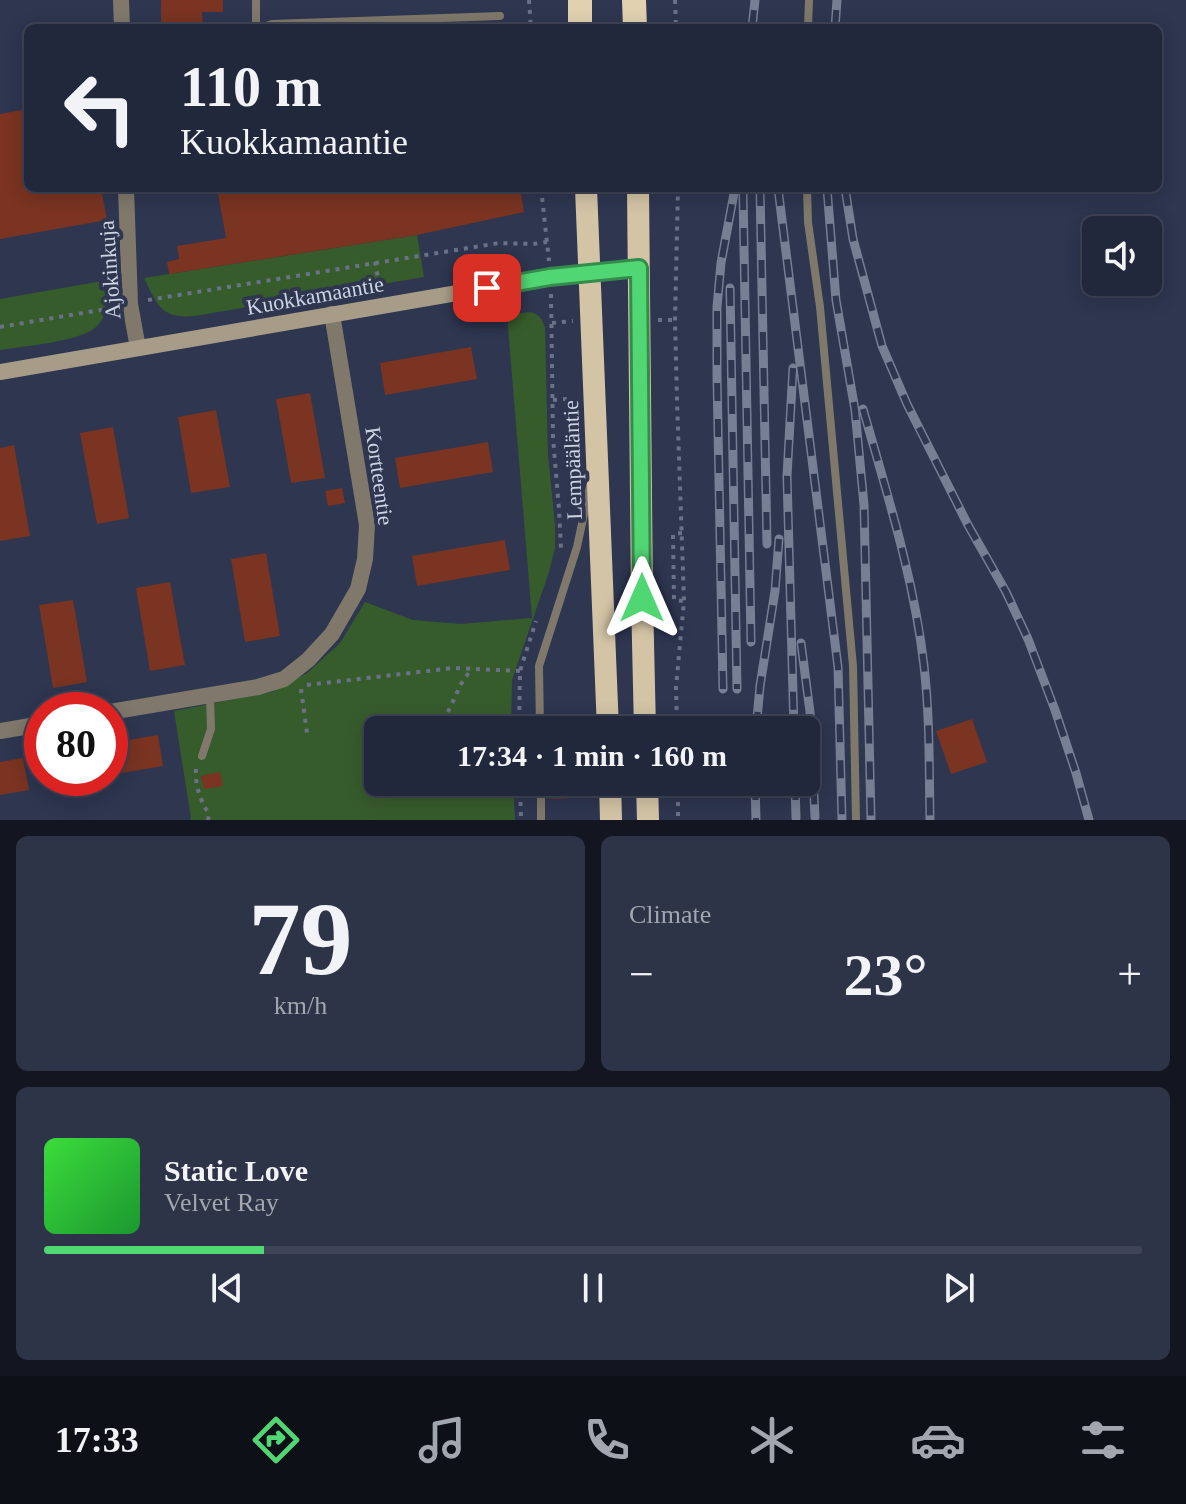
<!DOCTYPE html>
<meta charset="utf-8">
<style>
:root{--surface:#22283c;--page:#2e3447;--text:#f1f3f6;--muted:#a2a6af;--line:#3f4456;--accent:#51d674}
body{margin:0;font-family:"Times New Roman",serif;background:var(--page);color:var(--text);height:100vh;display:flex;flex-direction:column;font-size:30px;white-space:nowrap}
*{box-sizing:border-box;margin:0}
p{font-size:26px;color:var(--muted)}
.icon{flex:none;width:44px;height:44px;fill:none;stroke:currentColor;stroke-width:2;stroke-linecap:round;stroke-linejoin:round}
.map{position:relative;height:820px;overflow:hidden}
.panel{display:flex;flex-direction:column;gap:16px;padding:16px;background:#131621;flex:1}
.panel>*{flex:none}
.guide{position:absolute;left:24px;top:24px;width:1138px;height:168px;border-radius:12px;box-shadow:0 4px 20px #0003,0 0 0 2px var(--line);background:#22283c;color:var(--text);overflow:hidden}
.fabs{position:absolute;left:1082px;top:216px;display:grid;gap:16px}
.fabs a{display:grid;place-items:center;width:80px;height:80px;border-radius:12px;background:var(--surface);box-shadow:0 4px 20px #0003,0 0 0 2px var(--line);font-size:40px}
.speed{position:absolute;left:24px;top:692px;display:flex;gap:16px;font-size:40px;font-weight:700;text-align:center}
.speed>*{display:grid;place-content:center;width:104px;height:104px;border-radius:50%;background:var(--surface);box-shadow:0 4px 20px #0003,0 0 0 2px var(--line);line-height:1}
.speed .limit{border:12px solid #d22;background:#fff;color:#111}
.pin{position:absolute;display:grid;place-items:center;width:68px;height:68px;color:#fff;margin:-34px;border-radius:16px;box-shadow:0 4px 12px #0006}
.me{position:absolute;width:88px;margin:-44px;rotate:0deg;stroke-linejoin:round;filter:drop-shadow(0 0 6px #0008)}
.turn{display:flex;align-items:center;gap:28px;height:168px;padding:0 24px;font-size:36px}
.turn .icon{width:104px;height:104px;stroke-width:2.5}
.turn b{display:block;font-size:56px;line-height:68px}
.big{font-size:60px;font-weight:700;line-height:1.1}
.panel .tile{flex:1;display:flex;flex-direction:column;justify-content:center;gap:12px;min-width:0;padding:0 28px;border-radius:12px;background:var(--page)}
.panel .dial{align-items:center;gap:0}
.dial b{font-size:104px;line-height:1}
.song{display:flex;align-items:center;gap:24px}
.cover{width:96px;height:96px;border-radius:12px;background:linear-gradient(135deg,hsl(120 70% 55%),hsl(130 70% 35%))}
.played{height:8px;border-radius:4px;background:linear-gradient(90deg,var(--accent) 20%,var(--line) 20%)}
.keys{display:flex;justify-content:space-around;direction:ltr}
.heat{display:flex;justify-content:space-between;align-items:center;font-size:44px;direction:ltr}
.panel .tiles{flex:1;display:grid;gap:16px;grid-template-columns:1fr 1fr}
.tile:last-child{grid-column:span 2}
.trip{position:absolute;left:364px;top:716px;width:456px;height:80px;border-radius:12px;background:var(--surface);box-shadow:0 4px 20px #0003,0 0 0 2px var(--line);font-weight:700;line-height:80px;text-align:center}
.dock{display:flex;height:128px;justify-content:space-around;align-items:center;background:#0e1018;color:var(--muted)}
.dock .icon{width:56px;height:56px}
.dock .active{color:var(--accent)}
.dock b{font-size:36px;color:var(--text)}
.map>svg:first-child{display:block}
.green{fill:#375c2c}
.building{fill:#7a3421}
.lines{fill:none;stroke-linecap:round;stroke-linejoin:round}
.path{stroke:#6a7288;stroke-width:4;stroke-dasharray:4 6;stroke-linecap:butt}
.service{stroke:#7f786b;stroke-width:8}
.minor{stroke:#7f786b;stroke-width:16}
.secondary{stroke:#a79c87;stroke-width:16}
.trunk{stroke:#d3c4a6;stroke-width:22}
.motorway{stroke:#e1d1b0;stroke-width:24}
.rail-casing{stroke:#777f94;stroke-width:9}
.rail{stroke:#2e3650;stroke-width:6;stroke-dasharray:18;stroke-linecap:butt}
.route-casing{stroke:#358b4b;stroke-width:20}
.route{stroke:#51d674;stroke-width:14}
.labels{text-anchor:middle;stroke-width:8;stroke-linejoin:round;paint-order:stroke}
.street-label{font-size:22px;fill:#ccd3e3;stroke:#2e3650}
</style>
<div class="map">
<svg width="1186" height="820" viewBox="0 0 1186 820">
<rect width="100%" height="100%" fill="#2e3650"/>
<g class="green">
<path d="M417,235l7,42 -229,39c-34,3 -37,-10 -51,-38z"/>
<path d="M108,280c1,15 1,35 -12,47 -16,15 -73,19 -96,23v-51z"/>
<path d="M530,312c10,3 12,6 15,16l3,127 7,70v23l-6,24 -37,108 -1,50h-133v52h135l2,38h-325l1,-2 -17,-107 98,-19 35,-19 33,-30 25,-41 48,18 48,4 71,-6 -25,-303z"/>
</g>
<g class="building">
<path d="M161,0h62v12h-21l1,16h-42z"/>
<path d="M28,109v79h73l6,32 -107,19v-125z"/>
<path d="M217,188h303l4,24 -107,23 -248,39 -2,-12 12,-3 -2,-13 49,-8z"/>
<path d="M471,347l6,32 -92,16 -5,-32z"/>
<path d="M310,393l15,85 -34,5 -15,-84z"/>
<path d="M216,410l14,77 -39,6 -13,-76z"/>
<path d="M113,427l16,91 -32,6 -17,-91z"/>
<path d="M488,442l5,30 -93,16 -5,-30z"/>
<path d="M14,445l16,91 -30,5v-93z"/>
<path d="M342,488l3,15 -17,3 -3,-15z"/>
<path d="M505,540l5,30 -93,16 -5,-30z"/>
<path d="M266,553l14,83 -35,6 -14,-83z"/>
<path d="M170,582l15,83 -35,6 -14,-83z"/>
<path d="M73,600l14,82 -34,6 -14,-83z"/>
<path d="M972,719l15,43 -36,12 -15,-43z"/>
<path d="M158,735l5,31 -53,9v-32z"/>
<path d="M23,758l6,32 -29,5v-33z"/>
<path d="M220,772l3,14 -19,3 -3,-13z"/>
<path d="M550,782h20l1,16 -20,1z"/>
</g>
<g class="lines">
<g class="path">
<path d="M529,0l2,28"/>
<path d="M675,0l1,28"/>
<path d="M541,188l8,73"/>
<path d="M358,287l21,-3 -4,-22"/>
<path d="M551,294l2,144 6,71 2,40"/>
<path d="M148,300l351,-57 34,1 14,-2"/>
<path d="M658,320h17"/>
<path d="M552,323l21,-2"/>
<path d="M0,327l112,-19"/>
<path d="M553,400l14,-1 3,75"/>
<path d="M682,533l-9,1 1,66 10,1"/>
<path d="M307,685l146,-17 67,3"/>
<path d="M301,689l6,44"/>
<path d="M448,712l13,-28 11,-16"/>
<path d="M519,730l1,-59 16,-50"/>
<path d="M677,730l-1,-43 8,-86 -7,-201 -2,-80 3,-132"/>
<path d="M196,769c-1,17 4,31 13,45l-1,6"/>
<path d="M520,782l1,38"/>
<path d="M678,782v38"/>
</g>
<g class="service">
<path d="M256,0v28"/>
<path d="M259,28l13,-4 228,-8"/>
<path d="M808,28l1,-28"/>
<path d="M807,188l1,34 12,85 33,359 3,154"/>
<path d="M540,730l-1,-64 38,-119 13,-61"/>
<path d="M202,756l9,-27 -1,-33"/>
<path d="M541,782v38"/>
</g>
<g class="minor">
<path d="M121,0l1,28"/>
<path d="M126,188l4,116 8,44"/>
<path d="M110,712l148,-25 26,-8 24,-19 24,-26 26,-45 7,-30 2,-34 -35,-211"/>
<path d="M0,731l42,-7"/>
</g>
<path class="secondary" d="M0,372l550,-95 89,-9"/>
<g class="trunk">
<path d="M586,188l22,542"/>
<path d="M638,188l4,410 3,132"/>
<path d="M610,782l1,38"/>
<path d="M647,782l1,38"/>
</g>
<g class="motorway">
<path d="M580,0v28"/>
<path d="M634,0l1,28"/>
</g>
<defs>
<g id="rail">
<path d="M752,28l3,-28"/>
<path d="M835,28l2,-28"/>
<path d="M760,188l7,356"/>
<path d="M778,188l60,479 4,153"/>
<path d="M827,188l9,112 19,110 9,95 7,315"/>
<path d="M845,188l8,51 29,107 25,58 61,121 38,67 22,47 27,71 21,63 13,47"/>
<path d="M743,192l8,450"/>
<path d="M730,288l7,401"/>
<path d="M793,368l-6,108 7,254"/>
<path d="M863,409c24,85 51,169 61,257 6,51 5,103 6,154"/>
<path d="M801,643l9,69 5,105"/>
<path d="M723,689l-6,-313v-69l4,-44 14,-75"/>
<path d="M756,730l4,-44 15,-95 4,-52"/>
<path d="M755,782l1,38"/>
<path d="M795,782l1,36"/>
</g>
</defs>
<use href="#rail" class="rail-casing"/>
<use href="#rail" class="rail"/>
</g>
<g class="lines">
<defs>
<path id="route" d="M487,288l63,-11 89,-9 3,330"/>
</defs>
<use href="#route" class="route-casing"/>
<use href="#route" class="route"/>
</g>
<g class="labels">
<g class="street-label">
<text transform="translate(109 270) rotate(-94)" y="8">Ajokinkuja</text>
<text transform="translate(315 295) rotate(-10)" y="8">Kuokkamaantie</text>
<text transform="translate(572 460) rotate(-92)" y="8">Lempääläntie</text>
<text transform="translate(380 476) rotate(82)" y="8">Kortteentie</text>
</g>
</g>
</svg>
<div class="fabs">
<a><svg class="icon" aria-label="sound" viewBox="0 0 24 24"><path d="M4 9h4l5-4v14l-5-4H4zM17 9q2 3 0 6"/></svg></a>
</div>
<div class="speed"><div class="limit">80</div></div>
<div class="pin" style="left:487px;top:288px;background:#d93025"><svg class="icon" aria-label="arrive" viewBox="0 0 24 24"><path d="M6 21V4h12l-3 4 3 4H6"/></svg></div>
<svg class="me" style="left:642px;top:598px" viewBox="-20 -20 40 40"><path d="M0-17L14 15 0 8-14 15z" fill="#51d674" stroke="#fff" stroke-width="4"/></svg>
<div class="trip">17:34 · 1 min · 160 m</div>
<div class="guide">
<div class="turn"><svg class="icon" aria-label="left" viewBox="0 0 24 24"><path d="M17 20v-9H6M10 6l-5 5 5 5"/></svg><div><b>110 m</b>Kuokkamaantie</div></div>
</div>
</div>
<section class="panel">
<div class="tiles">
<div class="tile dial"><b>79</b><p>km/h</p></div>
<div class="tile"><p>Climate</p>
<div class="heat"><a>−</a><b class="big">23°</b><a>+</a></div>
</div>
<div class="tile">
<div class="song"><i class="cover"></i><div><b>Static Love</b><p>Velvet Ray</p></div></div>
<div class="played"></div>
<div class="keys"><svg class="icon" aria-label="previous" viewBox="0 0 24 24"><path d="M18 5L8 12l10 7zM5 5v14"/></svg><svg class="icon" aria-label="pause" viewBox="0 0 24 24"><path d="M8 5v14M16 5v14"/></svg><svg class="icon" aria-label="next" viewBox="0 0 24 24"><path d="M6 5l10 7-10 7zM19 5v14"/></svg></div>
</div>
</div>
</section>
<nav class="dock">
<b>17:33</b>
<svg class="icon active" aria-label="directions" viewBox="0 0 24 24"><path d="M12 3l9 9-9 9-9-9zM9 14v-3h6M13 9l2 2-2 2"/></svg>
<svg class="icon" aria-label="music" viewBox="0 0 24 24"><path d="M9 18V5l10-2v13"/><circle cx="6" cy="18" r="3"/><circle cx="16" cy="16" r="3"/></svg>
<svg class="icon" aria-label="phone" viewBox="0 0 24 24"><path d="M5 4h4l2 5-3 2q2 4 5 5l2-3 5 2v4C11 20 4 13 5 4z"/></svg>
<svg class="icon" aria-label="climate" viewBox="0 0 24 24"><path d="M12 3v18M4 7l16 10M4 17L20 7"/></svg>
<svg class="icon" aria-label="car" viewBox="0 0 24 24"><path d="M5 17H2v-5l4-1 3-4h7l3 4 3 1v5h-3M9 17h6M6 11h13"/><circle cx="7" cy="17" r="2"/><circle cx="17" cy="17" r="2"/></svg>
<svg class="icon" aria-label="filters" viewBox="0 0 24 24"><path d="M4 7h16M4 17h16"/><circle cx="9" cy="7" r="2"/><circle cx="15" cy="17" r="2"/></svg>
</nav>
